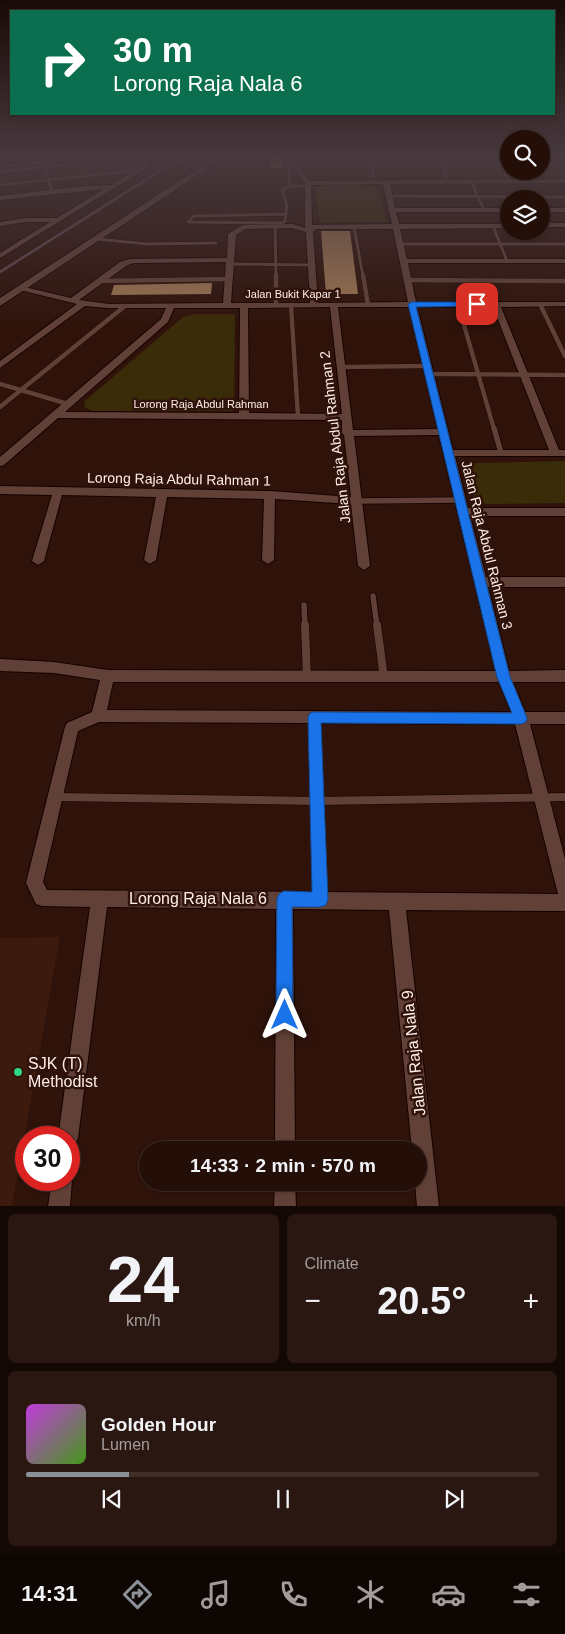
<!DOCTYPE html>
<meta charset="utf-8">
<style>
:root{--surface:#230e08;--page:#2b1712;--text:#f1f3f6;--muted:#a39c9c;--line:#402e29;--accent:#8c9099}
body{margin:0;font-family:Arial,sans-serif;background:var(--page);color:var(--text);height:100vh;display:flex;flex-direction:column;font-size:19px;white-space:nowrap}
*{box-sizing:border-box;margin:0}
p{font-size:16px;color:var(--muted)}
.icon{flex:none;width:28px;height:28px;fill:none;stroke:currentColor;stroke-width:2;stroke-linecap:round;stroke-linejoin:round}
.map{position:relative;height:1206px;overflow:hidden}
.drawer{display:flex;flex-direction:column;gap:8px;padding:8px;background:#130804;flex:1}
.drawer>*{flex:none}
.guide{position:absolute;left:10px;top:10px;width:545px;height:105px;border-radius:0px;box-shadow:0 1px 4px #0004,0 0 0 1px var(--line);background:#0b6e4f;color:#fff;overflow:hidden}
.buttons{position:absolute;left:500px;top:130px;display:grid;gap:10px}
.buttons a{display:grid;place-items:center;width:50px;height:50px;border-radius:50%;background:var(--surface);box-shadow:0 1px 4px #0004,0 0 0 1px var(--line);font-size:25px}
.speed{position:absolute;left:15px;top:1126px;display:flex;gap:10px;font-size:25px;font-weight:700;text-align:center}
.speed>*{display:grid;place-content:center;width:65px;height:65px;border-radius:50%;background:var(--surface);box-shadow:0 1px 4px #0004,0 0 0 1px var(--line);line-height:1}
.speed .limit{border:8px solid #d22;background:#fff;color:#111}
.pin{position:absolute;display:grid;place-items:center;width:42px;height:42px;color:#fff;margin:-21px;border-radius:10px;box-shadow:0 2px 8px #0006}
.me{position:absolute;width:55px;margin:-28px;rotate:0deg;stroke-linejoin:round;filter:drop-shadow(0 0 4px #0008)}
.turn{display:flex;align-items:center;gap:18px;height:105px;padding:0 20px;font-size:22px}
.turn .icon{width:65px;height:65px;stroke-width:2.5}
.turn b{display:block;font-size:35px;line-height:42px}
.big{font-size:38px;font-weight:700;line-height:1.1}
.drawer .card{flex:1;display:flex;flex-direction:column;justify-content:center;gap:8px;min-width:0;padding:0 18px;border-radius:8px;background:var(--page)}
.drawer .dial{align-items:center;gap:0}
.dial b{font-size:65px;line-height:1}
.song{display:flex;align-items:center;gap:15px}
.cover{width:60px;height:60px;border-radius:8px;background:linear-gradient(135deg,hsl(290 70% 55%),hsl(100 70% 35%))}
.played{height:5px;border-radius:2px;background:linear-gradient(90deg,var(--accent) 20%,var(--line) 20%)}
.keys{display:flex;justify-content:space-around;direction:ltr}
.heat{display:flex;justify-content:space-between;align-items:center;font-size:28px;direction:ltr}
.drawer .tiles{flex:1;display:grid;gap:8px;grid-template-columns:1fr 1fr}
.card:last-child{grid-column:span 2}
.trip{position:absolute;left:139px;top:1141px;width:288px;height:50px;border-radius:25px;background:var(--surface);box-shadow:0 1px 4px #0004,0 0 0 1px var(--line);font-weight:700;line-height:50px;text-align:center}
.tab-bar{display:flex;height:80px;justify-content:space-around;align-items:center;background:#0e0603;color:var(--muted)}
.tab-bar .icon{width:35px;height:35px}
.tab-bar .selected{color:var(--accent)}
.tab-bar b{font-size:22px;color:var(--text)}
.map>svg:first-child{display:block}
.built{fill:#3d1a0e}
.green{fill:#3a2b09}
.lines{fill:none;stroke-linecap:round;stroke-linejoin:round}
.stream{stroke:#634751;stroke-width:2.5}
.building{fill:#9b7451}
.service-far4-casing{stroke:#160100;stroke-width:4}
.service-far3-casing{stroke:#160100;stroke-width:5}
.service-far2-casing{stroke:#160100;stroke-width:7}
.service-far1-casing{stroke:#160100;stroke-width:9}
.service-casing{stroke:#160100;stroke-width:11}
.minor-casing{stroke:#160100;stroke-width:2}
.tertiary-casing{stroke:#160100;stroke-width:2}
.secondary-casing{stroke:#160100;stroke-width:1}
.service-far4{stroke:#614137;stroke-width:3}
.service-far3{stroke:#614137;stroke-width:4.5}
.service-far2{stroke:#614137;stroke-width:5.5}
.service-far1{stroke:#614137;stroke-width:8}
.service{stroke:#614137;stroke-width:9}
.minor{fill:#614137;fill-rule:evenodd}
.tertiary{fill:#614137;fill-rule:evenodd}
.secondary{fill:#7b4e48;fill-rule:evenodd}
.route{fill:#1a73e8;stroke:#114b97}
.poi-dot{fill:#2ed883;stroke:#2f130a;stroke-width:2}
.labels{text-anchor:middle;stroke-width:5;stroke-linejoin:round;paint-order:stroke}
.far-street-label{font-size:11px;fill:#feede8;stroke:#2f130a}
.street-label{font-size:14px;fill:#feede8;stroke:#2f130a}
.near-street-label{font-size:16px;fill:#feede8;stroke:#2f130a}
.near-poi-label{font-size:16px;fill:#feede8;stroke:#2f130a;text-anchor:start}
</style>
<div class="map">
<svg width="565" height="1207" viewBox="0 0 565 1207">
<rect width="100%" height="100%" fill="#2f130a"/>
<g class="built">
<path d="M139,157l5,7 -7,5 -137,15v-11z"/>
<path d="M295,157h214v14h32v-14h24v19h-261l-9,-14z"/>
<path d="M60,937l-48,269h-12v-268z"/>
</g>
<g class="green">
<path d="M376,185l11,37 -67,1 -5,-37z"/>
<path d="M194,314h41l-1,97h-142l-8,-4 1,-6 98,-84z"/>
<path d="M565,461v42l-79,1 -12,-5 -8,-34 11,-2z"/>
</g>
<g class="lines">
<g class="stream">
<path d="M0,167l87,-10"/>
<path d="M0,272l182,-115"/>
</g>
</g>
<g class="building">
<rect x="270" y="157" width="12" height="11"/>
<path d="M321,231h29l8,63h-32z"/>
<path d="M212,283l-1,11 -100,1 3,-10z"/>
</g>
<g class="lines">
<defs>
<g id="service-far4">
<path d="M287,157l3,29"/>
<path d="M439,157l8,20"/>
<path d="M496,157l11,20"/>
<path d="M293,163h216"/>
<path d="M371,163l3,14"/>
<path d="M541,163h24"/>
<path d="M45,166l7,26"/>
<path d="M471,181l13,29"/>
<path d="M0,185l140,-15"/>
<path d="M389,196l176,1"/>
<path d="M285,214l-91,2 -6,6 94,1 3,-2 2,-15 -5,-15 8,-5h17"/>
<path d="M275,226l1,50"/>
<path d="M493,226l14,35"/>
<path d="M354,227l9,49"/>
<path d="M96,239l51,5 69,-1"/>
<path d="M400,244h165"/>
<path d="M230,264l81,1"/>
</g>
<g id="service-far3">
<path d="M276,275v30"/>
<path d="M363,275l5,30"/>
<path d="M408,280l157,1"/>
<path d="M100,281l129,-2"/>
<path d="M458,304l36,125"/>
<path d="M540,304l25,52"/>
<path d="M291,305l7,112"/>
<path d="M340,367l87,-1"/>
<path d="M429,374l136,1"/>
<path d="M0,384l68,20"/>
<path d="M0,407l125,-101"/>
</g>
<g id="service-far2">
<path d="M494,428l7,25"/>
<path d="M357,501l103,-1"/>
<path d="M373,596l4,30"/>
<path d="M304,605l1,21"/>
</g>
<g id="service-far1">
<path d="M305,625l2,53"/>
<path d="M377,625l7,53"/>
<path d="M314,717l5,163"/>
<path d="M56,797l261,4 248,-4"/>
</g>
<path id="service" d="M319,879l1,20"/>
<g id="minor">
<path d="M117,157h17l-134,17v-4z"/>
<path d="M139,157h6l5,6 -8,8 -142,87v-5l50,-31h-24l-26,4v-4l26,-4h31l47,-29 -104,11v-4l83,-10 28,-1 27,-16 6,-6z"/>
<path d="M289,157h6l1,6 14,18 255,-2v4l-175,1 5,24h114v4h-113l3,12h110v4l-109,1 7,30h158v4h-157l8,39h149v4l-64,1 58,143h6v6h-110l13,52h97v8h-95l16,61h79v10h-77l21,84 56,-1v12h-52l12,30h40v12h-35l35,135v52l-159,-1 33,297h-22l-2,-25h3v-32h-6l-23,-240 -96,-1 2,241h-20l1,-241 -169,-2 -29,231 -3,7 -6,3v-10h-11l32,-231 -48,-1 -6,-2 -10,-21 39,-156 2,-4 25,-11 8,-32 -46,-7 -54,-2v-12l54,3 54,8 388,1 -57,-236 -85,1 16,130 -6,4 -6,-4 -7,-62 -76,-5 -1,61 -6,4 -6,-4 2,-61 -97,-2 -11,63 -6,4 -6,-4 12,-63 -94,-2 -18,66 -6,4 -6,-4 20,-66 -52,-1v-8l270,5 81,6 -7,-62 -2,-2v-13l-284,-2 -54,47 -4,1v-9l161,-138 5,-11h-57l-24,-2 -85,62v-7l77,-57 -57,-14v-4l51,12 49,-36 10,-3 97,-1 1,-24 15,-9 49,-1 13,4v-45l-15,-20zM383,184l9,40 -80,1 -1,-40zM292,228l14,4 4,71h-79l5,-68 9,-6zM316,229h77l15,73 -90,1 -5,-71zM226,262l-3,41 -114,1 -30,-4 47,-34 7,-3zM330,307l12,107 -93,-1 -1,-105zM338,307h71l29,122 -85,1zM417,307h76l56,143h-96zM174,308h66l-1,105 -174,-1 103,-90zM113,682h386l12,30 -404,-2zM99,722l416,2 43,170 -511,-4 -4,-8 35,-151z"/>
<rect x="541" y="208" width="24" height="4"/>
<rect x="541" y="223" width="24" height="4"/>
<path d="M69,1172l3,8 -2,27h-22l4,-27h17z"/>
<path d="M275,1182h20l1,25h-22z"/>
</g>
<path id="tertiary" d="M216,157h9l-225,149v-8z"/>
<path id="secondary" d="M0,157h23l-4,3 -19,1z"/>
</defs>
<use href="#service-far4" class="service-far4-casing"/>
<use href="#service-far3" class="service-far3-casing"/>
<use href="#service-far2" class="service-far2-casing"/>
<use href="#service-far1" class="service-far1-casing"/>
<use href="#service" class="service-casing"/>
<use href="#minor" class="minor-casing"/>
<use href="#tertiary" class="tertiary-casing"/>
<use href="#secondary" class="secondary-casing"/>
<use href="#service-far4" class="service-far4"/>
<use href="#service-far3" class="service-far3"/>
<use href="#service-far2" class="service-far2"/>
<use href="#service-far1" class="service-far1"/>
<use href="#service" class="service"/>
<use href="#minor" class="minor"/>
<use href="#tertiary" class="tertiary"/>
<use href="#secondary" class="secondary"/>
</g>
<linearGradient id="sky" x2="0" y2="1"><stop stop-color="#1a0a06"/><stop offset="0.48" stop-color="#47393e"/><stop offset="1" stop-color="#47393e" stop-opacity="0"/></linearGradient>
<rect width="565" height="326" fill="url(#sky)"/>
<path class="route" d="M477,302l2,1v3l-63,1 94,370 17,41 -1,4 -5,2 -200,-1 7,176 -2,6 -6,2h-28l1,108 -2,6 -6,2 -6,-2 -3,-6 1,-116 2,-5 5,-3 28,1 -4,-175 2,-4 4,-1 198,1 -15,-36 -89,-373 4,-2z"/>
<circle class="poi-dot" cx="18" cy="1072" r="5"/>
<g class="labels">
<g class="far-street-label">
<text x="293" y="298">Jalan Bukit Kapar 1</text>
<text x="201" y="408">Lorong Raja Abdul Rahman</text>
</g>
<g class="street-label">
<text transform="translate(335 437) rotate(-97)" y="5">Jalan Raja Abdul Rahman 2</text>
<text transform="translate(179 479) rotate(1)" y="5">Lorong Raja Abdul Rahman 1</text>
<text transform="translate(487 545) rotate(76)" y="5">Jalan Raja Abdul Rahman 3</text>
</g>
<g class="near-street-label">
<text x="198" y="904">Lorong Raja Nala 6</text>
<text transform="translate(413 1053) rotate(-96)" y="6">Jalan Raja Nala 9</text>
</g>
<g class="near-poi-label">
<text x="28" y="1069">SJK (T)<tspan x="28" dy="18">Methodist</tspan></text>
</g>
</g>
</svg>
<div class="buttons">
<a><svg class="icon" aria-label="search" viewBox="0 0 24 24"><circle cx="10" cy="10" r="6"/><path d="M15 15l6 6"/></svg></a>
<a><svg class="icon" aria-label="layers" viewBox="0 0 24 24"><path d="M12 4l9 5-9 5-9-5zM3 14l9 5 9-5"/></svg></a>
</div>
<div class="speed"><div class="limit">30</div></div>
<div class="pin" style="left:477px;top:304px;background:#d93025"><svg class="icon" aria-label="arrive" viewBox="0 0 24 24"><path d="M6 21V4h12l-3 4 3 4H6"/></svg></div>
<svg class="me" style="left:285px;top:1015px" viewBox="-20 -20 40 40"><path d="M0-17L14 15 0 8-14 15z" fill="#1a73e8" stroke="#fff" stroke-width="4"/></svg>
<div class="trip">14:33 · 2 min · 570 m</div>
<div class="guide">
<div class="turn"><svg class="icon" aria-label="right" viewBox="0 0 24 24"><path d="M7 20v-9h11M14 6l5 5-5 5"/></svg><div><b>30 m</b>Lorong Raja Nala 6</div></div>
</div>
</div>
<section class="drawer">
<div class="tiles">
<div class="card dial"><b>24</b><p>km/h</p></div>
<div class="card"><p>Climate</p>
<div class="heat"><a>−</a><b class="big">20.5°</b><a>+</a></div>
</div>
<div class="card">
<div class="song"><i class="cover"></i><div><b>Golden Hour</b><p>Lumen</p></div></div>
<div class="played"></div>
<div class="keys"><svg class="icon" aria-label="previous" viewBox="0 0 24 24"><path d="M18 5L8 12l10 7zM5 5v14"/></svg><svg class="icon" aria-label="pause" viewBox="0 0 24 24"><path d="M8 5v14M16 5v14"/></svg><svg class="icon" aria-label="next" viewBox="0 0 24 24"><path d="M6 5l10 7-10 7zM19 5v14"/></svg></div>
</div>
</div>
</section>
<nav class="tab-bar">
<b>14:31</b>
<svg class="icon selected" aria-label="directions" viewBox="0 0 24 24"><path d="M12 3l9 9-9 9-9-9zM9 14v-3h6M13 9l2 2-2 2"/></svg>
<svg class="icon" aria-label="music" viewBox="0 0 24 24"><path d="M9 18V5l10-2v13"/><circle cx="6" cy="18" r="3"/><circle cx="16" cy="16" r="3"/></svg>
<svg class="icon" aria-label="phone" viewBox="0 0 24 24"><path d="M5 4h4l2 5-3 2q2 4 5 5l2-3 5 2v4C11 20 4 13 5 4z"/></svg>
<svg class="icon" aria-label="climate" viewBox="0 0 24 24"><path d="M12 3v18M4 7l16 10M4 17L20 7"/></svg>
<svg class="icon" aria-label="car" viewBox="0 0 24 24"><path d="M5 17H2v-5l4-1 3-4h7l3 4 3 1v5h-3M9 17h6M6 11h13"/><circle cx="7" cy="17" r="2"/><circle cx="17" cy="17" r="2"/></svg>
<svg class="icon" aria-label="filters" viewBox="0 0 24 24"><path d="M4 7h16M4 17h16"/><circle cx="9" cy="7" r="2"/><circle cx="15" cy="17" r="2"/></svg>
</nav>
